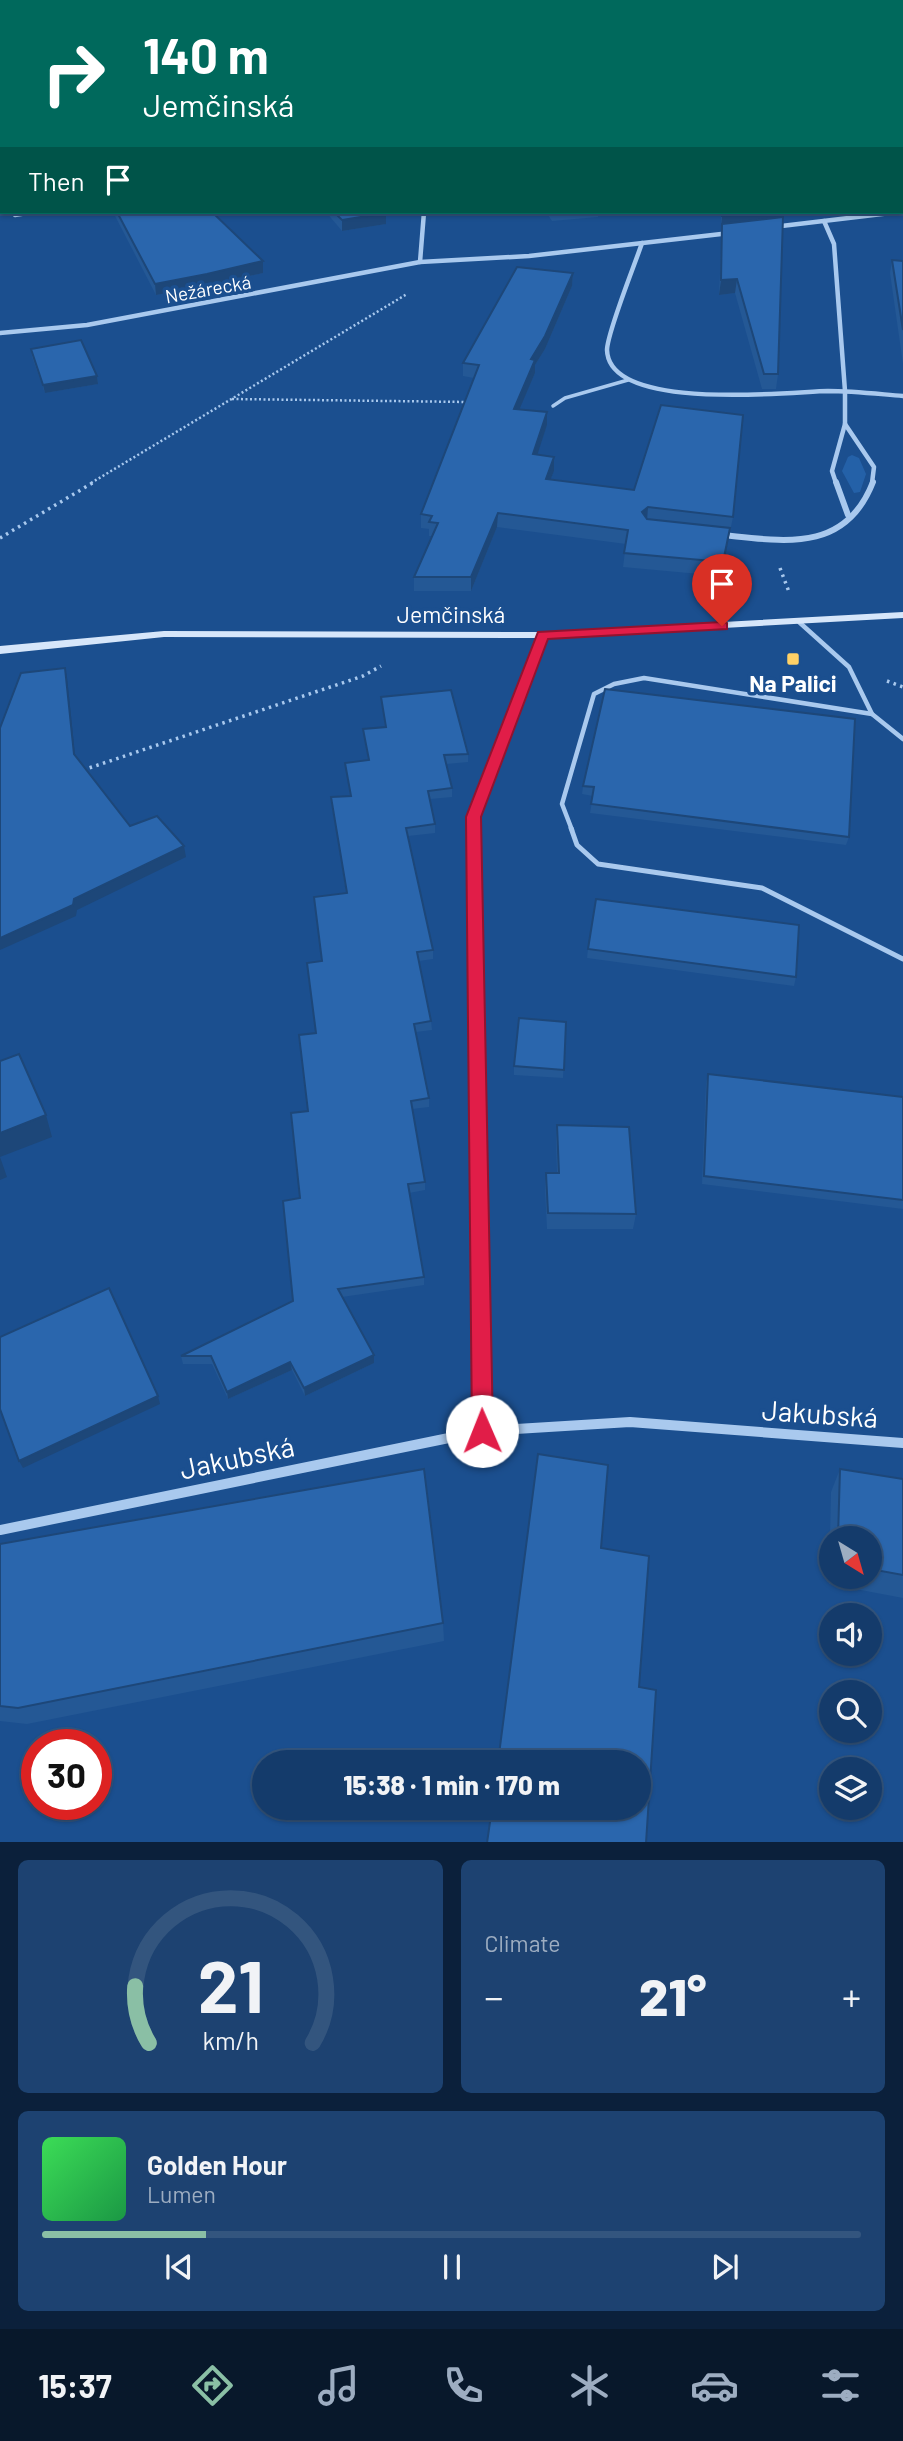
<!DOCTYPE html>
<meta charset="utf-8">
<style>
:root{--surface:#143b6b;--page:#1d4271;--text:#f1f3f6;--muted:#9dadc1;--line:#33557e;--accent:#8abfa5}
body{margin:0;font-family:Barlow,sans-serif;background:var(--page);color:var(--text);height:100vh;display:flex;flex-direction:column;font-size:26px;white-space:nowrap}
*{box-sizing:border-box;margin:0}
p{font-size:23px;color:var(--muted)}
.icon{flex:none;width:38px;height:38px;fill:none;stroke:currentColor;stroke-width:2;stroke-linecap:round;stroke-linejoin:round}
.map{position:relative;height:1842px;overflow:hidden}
.details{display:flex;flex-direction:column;gap:18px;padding:18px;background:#0b203b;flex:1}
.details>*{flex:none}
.banner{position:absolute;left:0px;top:0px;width:903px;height:214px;box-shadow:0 2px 5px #0004,0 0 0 2px var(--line);background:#00695c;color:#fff;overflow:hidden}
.needle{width:46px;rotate:143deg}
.buttons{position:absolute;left:819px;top:1526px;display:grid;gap:14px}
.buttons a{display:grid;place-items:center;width:63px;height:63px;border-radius:50%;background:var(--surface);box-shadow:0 2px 5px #0004,0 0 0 2px var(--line);font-size:35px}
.speed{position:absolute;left:21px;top:1729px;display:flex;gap:14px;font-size:35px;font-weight:700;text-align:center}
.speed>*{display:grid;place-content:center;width:91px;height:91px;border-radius:50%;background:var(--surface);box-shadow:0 2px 5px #0004,0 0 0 2px var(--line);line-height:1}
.speed .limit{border:10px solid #d22;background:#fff;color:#111}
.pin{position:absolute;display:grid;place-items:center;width:60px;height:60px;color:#fff;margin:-72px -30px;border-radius:50% 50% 50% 0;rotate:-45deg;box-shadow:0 0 7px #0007}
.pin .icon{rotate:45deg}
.me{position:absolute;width:77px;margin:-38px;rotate:359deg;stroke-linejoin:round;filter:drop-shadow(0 0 5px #0008)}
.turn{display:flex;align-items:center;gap:24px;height:147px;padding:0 28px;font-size:32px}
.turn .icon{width:91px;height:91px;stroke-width:2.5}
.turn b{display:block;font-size:49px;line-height:60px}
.then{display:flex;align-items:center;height:66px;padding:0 28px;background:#0003;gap:14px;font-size:26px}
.big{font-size:52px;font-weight:800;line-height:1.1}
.details .tile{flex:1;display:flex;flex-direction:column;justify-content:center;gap:10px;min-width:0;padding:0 24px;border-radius:10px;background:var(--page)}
.details .dial{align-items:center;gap:0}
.dial svg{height:182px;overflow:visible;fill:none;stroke:var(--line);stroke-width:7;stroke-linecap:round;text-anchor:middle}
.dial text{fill:var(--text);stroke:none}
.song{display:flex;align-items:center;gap:21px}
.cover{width:84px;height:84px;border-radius:10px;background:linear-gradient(135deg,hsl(130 70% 55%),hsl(140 70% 35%))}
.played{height:7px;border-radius:4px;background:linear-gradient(90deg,var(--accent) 20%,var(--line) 20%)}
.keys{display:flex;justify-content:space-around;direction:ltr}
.heat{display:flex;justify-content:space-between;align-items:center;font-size:38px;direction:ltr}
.details .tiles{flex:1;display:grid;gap:18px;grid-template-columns:1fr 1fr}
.tile:last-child{grid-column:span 2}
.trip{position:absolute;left:252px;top:1750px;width:399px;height:70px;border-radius:35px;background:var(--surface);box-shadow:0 2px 5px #0004,0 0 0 2px var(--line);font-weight:800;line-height:70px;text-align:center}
.dock{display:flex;height:112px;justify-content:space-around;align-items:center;background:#08182b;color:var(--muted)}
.dock .icon{width:49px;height:49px}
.dock .on{color:var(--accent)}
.dock b{font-size:32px;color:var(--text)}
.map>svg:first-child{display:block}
.green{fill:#2461a8}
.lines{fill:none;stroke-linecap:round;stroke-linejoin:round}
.path-far1{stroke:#a9c9ee;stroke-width:2.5;stroke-dasharray:2 2.5;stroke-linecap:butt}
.path{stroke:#a9c9ee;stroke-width:3.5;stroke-dasharray:2.5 4.5;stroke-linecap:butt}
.lane-far2{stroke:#a9c9ee;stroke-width:3.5}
.lane-far1{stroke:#a9c9ee;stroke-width:4.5}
.lane{stroke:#a9c9ee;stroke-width:5}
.street-far4{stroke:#a9c9ee;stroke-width:3.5}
.street-far3{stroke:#a9c9ee;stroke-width:4.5}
.street-far2{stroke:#a9c9ee;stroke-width:6}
.street-far1{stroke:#a9c9ee;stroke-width:8}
.street{stroke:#a9c9ee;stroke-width:10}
.secondary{fill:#d6e6fa;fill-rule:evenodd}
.wall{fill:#245895;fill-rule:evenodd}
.shaded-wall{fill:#1d4779}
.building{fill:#2a66ad;stroke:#1d4779;stroke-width:2}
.route{fill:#e11d48;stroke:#92132f;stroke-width:2}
.poi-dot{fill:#ffd166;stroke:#1b4f8f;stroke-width:2.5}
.labels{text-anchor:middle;stroke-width:7;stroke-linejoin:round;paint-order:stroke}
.far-street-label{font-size:19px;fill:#fff;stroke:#1b4f8f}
.street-label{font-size:23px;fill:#fff;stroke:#1b4f8f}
.poi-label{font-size:23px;font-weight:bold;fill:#fff;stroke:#1b4f8f}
.near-street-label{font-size:28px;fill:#fff;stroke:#1b4f8f}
</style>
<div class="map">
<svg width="903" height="1843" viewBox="0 0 903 1843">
<rect width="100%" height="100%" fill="#1b4f8f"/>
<path class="green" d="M852,455l7,3 7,16 -6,18 -6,1 -12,-22 6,-14z"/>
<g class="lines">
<g class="path-far1">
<path d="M423,2l2,-2"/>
<path d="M232,399l236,3"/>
<path d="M91,483l316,-189"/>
</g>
<g class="path">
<path d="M0,538l94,-56"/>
<path d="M780,568l9,24"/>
<path d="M887,681l16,6"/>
<path d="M83,770l280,-94 18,-10"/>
</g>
<path class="lane-far2" d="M553,406l12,-8 63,-18"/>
<g class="lane-far1">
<path d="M799,622l50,45 23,47 31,25"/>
<path d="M572,830l-10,-26 32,-110 20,-10 30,-6 228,36"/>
</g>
<path class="lane" d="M571,828l6,17 21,19 164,24 141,71"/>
<g class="street-far4">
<path d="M646,0l3,2"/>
<path d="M896,212h3"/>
</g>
<g class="street-far3">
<path d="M15,215l18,-3"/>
<path d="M824,221l10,23 11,147v33l-13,47 4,12"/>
<path d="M773,227l126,-15"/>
<path d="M642,243c-7,21 -35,90 -35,107 2,62 179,42 221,41 25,0 50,3 75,5"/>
<path d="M420,262l4,-50"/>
<path d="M0,333l87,-8 333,-63 109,-6 201,-23"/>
<path d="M845,424l29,43 -2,16"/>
</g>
<g class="street-far2">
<path d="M836,482l12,33"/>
<path d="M722,535c61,6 123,19 151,-53"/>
<path d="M473,830v-13l69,-182"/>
</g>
<path class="street-far1" d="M473,828l7,446"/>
<g class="street">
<path d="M480,1273l3,158"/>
<path d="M0,1530l483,-99 147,-9 273,21"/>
</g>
<path class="secondary" d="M903,612v6l-361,20 -378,-1 -164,17v-8l164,-15 378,1z"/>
</g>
<g class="wall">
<path d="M901,170l2,1v35l-2,-9z"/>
<path d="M113,212h99l51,61 -55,12 -52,10z"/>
<path d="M326,212h59l1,12 -44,7z"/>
<path d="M546,212h53l-1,5 -46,4z"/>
<path d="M721,212h61l-4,162 -2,15h-14l-27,-96 -16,2 3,-67h-1z"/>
<path d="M892,260l11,1v103l-13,-91z"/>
<path d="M573,273l-1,13 -27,63 -10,16v8l-16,36 28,16 -10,29 17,17 -4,9 183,37 -12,59 -98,-9 3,-23 -129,-17 -26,64h-57v-14l18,-41h-3v-7l-8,-1v-14l53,-136 -11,-2v-13z"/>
<path d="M31,349l66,27 1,8 -53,9 -13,-36z"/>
<path d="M605,689l244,148 -3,8 -256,-32 3,-17 -11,-2 1,-8z"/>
<path d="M381,697l87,57v8l-22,2 6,24v9l-22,2 5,25v9l-27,3 25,114v9l-14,2 12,60 1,9 -16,2 13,66v9l-17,2 13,73v8l-16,3 15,84v8l-82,12 32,58v8l-69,33 -13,-26 -64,29 -16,-35h-29l-2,-8 112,-55 7,-103 22,-237 24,-68 -15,-96 19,-1 -5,-33 23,-3 -5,-31 22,-2z"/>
<path d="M588,949l208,28 -2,9 -207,-28z"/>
<path d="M566,1022l-3,56 -49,-3v-9z"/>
<path d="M708,1074l195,23v112l-201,-25 4,-101z"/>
<path d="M557,1125l79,89 -3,15h-86l-2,-40 1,-16h11l-1,-32z"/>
<path d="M840,1469l63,10v119l-74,-14 2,-92zM831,1538h39v39h-39z"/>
<path d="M0,1544l443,79 1,18 -417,83 -27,-3z"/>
</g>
<g class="shaded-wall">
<path d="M2,143v11l-2,1v-11z"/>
<path d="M761,212h21l-1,9 -60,7 1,-12z"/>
<path d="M386,213v11l-44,7v-11z"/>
<path d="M263,261v12l-55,12 -52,10 -1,-11z"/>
<path d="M573,273l-1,13 -27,63 -10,16v8l-21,49v-13l17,-50z"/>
<path d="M737,279l-2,14 -16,2 2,-15z"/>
<path d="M97,376l1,8 -53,9 -2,-8z"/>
<path d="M547,412v13l-14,43v-14z"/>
<path d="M554,457v14l-9,22 1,-14z"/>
<path d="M648,507l-1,14 -5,-9z"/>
<path d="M498,513l-1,14 -26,64v-14z"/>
<path d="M730,528l-2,14 -7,34 2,-14z"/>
<path d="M65,668l2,10 9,87 -2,-11z"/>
<path d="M184,846l2,11 -109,53 -1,6 -76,34v-12l74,-39z"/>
<path d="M46,1115l6,22 -52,20 7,20 -7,3v-47z"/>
<path d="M374,1355v8l-69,33 -1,-8z"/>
<path d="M290,1362l2,8 -64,29 -1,-7z"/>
<path d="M158,1396l2,8 -137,64 -4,-7z"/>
</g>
<g class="building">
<path d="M0,0h202l3,2h-203v39l-2,-2z"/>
<path d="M2,98v45l-2,1v-45z"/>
<path d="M117,212h95l51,49 -56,13 -52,10z"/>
<path d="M334,212h51l1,1 -44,7z"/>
<path d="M722,212h39l-39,4z"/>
<path d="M783,217l-5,157h-14l-27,-95 -16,1 1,-56z"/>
<path d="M892,260l11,1v69z"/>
<path d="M517,267l56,6 -28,63 -14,23 4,1 -21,49 33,3 -14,42 21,3 -8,22 88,11 27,-85 82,10 -10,102 -85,-10 -6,5 5,7 83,9 -7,34 -99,-9 4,-23 -130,-17 -27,64h-57l24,-54 -9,-1 3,-6 -11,-2 58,-149 -16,-2z"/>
<path d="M81,340l16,36 -54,9 -12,-36z"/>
<path d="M65,668l9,86 56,72 27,-10 27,30 -110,53 -1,6 -73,33v-210l21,-55z"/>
<path d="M605,689l250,30 -6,118 -258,-33 3,-17 -11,-1z"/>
<path d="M451,690l17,64 -24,1 8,33 -24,3 7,33 -29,4 27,122 -16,2 14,69 -17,3 15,74 -18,3 14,81 -17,2 16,93 -86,12 36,66 -70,33 -14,-26 -63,30 -16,-36h-30l112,-55 -10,-100 17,-3 -9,-85 17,-2 -9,-76 17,-2 -9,-70 15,-2 -8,-64 33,-4 -16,-96 20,-1 -6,-33 24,-3 -6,-31 23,-2 -5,-30z"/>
<path d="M596,899l203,26 -3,52 -208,-28z"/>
<path d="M519,1018l47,4 -2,48 -50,-4z"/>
<path d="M19,1054l27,61 -46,18v-72z"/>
<path d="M708,1074l195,23v103l-199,-24z"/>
<path d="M557,1125l72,2 7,87 -88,-1 -2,-40h13z"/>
<path d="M109,1288l49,108 -139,65 -19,-52v-72z"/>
<path d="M538,1454l70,11 -7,83 48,8 -10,131 17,3 -10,153h-159l5,-35h147v-46h-141z"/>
<path d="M424,1469l19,154 -425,85 -18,-2v-162z"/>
<path d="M840,1469l63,10v96l-33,-6v-31h-32z"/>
</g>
<path class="route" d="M722,622l5,1v6l-179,10 -67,178 12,614 -3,7 -8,3 -7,-3 -3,-7 -6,-614 72,-185z"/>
<rect class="poi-dot" x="786" y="652" width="14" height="14" rx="3.5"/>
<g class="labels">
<g class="far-street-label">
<text transform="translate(208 289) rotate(-10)" y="7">Nežárecká</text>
</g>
<g class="street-label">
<text x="451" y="623">Jemčinská</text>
</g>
<g class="poi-label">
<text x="793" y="692">Na Palici</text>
</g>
<g class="near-street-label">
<text transform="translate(820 1414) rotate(4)" y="10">Jakubská</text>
<text transform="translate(237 1458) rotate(-12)" y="10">Jakubská</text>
</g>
</g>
</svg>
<div class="buttons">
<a><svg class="needle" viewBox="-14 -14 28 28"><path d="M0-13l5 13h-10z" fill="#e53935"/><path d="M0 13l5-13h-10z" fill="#9dadc1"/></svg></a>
<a><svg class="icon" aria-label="sound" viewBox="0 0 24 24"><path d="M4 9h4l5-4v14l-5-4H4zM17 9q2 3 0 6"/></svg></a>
<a><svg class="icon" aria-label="search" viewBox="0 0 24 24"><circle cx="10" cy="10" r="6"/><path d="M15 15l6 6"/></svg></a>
<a><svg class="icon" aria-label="layers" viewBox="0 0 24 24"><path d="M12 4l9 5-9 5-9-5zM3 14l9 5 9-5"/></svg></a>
</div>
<div class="speed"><div class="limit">30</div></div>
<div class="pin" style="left:722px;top:626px;background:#d93025"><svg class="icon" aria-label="arrive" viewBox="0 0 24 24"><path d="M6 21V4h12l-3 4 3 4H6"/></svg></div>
<svg class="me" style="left:482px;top:1431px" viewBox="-20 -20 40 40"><circle r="19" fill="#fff"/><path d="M0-13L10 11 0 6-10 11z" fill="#e11d48"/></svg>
<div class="trip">15:38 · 1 min · 170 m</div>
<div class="banner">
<div class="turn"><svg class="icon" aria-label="right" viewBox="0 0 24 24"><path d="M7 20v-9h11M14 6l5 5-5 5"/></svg><div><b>140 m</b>Jemčinská</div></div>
<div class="then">Then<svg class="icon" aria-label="arrive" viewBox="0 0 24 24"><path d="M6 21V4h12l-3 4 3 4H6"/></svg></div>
</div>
</div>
<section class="details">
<div class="tiles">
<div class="tile dial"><svg viewBox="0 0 100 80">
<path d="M14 69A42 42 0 1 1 86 69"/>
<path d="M14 69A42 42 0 0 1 8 44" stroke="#8abfa5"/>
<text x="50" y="56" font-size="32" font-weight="700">21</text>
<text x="50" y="72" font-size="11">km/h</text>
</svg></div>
<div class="tile"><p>Climate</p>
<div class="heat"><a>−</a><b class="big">21°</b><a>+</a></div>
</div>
<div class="tile">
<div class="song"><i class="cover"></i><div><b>Golden Hour</b><p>Lumen</p></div></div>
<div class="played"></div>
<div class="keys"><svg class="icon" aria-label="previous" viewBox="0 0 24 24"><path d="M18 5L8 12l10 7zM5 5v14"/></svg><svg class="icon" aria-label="pause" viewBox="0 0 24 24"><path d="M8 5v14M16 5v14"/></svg><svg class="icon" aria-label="next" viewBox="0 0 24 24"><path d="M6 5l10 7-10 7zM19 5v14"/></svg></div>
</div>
</div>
</section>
<nav class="dock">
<b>15:37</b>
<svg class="icon on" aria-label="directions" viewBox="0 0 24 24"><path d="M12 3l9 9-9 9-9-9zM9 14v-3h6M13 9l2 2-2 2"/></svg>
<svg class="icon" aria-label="music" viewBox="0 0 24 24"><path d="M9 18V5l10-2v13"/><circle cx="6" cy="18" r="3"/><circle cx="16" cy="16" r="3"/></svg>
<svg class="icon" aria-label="phone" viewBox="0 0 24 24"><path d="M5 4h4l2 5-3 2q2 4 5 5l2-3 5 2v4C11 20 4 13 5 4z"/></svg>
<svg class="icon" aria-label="climate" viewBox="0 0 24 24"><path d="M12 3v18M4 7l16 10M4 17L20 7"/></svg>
<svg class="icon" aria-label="car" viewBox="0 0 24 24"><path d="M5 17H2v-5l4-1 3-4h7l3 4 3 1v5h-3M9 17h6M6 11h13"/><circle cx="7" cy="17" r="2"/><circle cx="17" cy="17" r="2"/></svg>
<svg class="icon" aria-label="filters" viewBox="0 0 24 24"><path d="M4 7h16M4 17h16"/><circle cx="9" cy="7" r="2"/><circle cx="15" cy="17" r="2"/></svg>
</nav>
